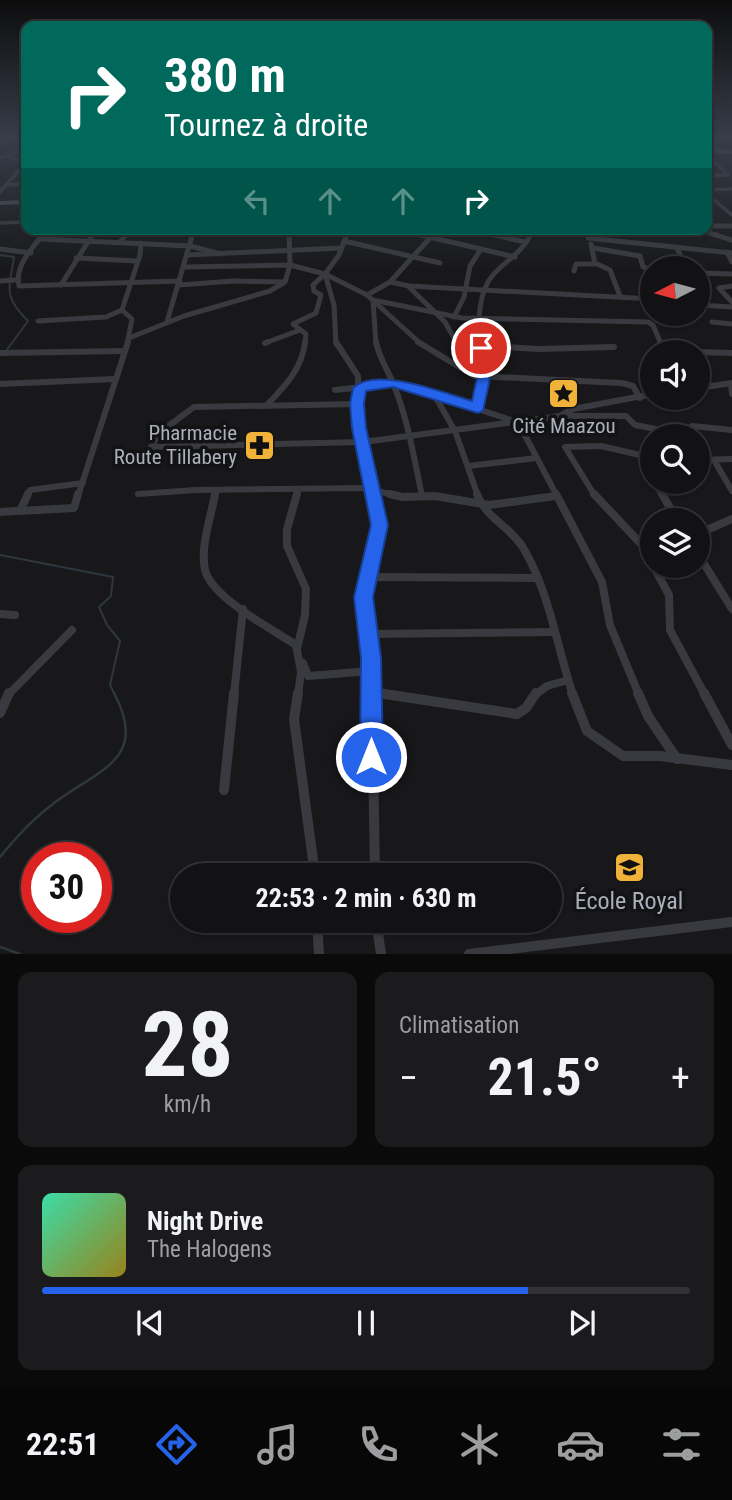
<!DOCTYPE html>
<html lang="fr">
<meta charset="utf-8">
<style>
:root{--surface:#121214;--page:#1b1b1d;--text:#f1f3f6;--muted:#9c9ea0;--line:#313234;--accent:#2563eb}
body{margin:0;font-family:"Roboto Condensed",sans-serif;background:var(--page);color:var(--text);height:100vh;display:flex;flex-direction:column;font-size:26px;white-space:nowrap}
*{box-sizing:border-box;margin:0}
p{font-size:23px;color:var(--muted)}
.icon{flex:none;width:38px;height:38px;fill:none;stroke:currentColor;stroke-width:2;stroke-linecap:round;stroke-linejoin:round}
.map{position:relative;height:954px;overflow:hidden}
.sheet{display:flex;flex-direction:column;gap:18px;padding:18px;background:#0a0a0b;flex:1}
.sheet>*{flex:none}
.guide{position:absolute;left:21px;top:21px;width:691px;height:214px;border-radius:14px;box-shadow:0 2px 5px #0004,0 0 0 2px var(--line);background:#00695c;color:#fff;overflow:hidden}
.needle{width:46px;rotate:264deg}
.fabs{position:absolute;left:640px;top:256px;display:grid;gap:14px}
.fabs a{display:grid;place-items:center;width:70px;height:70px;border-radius:50%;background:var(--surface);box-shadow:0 2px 5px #0004,0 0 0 2px var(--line);font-size:35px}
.speed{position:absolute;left:21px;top:842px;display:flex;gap:14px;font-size:35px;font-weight:700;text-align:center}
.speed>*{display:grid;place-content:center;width:91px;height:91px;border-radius:50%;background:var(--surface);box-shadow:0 2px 5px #0004,0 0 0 2px var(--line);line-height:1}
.speed .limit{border:10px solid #d22;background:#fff;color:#111}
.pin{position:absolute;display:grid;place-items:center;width:60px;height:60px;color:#fff;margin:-30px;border:4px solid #fff;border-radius:50%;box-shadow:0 2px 7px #0007}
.me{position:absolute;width:77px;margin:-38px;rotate:0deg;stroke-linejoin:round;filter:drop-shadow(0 0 5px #0008)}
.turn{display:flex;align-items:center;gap:24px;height:147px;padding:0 28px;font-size:32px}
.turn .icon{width:91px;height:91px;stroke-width:2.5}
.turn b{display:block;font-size:49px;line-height:60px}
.lanes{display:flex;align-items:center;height:66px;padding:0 28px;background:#0003;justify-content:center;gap:35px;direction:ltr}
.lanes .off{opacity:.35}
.big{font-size:52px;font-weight:700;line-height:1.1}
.sheet .tile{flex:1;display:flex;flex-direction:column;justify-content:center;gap:10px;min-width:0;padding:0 24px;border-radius:14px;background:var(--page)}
.sheet .dial{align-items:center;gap:0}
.dial b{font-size:91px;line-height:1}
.song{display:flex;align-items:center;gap:21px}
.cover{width:84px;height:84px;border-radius:10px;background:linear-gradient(135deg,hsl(160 70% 55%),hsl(50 70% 35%))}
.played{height:7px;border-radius:4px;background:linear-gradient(90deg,var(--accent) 75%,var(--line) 75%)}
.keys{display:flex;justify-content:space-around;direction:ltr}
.heat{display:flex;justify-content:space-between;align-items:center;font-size:38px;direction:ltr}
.sheet .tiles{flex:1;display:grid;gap:18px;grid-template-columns:1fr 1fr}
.tile:last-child{grid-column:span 2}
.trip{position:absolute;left:170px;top:863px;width:392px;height:70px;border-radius:35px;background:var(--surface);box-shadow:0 2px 5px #0004,0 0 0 2px var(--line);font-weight:700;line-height:70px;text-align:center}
.menu{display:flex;height:112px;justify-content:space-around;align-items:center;background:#070708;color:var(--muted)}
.menu .icon{width:49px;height:49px}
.menu .on{color:var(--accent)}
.menu b{font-size:32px;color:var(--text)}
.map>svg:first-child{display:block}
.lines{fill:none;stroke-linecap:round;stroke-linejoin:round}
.stream-far1{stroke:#2e373e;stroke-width:2}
.stream{stroke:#2e373e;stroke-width:2.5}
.street-far4{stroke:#393a3f;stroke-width:3.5}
.street-far3{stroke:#393a3f;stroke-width:5}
.street-far2{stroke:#393a3f;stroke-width:6}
.street-far1{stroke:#393a3f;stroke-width:8}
.street{stroke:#393a3f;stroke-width:10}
.secondary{fill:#47494f;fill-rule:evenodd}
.primary{fill:#55575e;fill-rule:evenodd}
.route{fill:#2563eb;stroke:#184099;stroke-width:2}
.labels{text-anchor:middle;stroke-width:7;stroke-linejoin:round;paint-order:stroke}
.poi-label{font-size:21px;fill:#aaafba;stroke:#131315}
.near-poi-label{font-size:24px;fill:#aaafba;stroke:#131315}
</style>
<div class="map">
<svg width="732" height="954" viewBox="0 0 732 954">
<rect width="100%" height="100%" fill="#18181a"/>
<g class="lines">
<g class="stream-far1">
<path d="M0,255l14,2c-5,33 -11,39 14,64l-22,30"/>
<path d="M0,555l113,22 -2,19 -12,11 8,18 13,16 -10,44 5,10"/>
</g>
<g class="stream">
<path d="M0,857c16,-20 34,-39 54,-54 43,-33 96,-43 60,-110"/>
<path d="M0,947l20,7"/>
</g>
<g class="street-far4">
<path d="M0,143l16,-6"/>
<path d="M707,154l21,21"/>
<path d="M7,157l19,5"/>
<path d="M0,158l26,-10"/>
<path d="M707,176l21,-1"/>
<path d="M6,185l20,-1"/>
<path d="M707,190l25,-1"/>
<path d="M0,192l19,-22 7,-4"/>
<path d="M707,194l25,21"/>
<path d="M0,223l26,-1"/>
<path d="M707,226h25"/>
</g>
<g class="street-far3">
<path d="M707,226h25"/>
<path d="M47,229c-12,17 -33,35 -28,57l161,-5"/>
<path d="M289,229l1,36 35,9"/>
<path d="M349,229l-10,26 -14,19 42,21 23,-13 48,-53"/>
<path d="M395,229l120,28"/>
<path d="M466,229l60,13"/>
<path d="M540,229l31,4 64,-4"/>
<path d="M697,229l35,11"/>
<path d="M588,238l144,15"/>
<path d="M41,239l149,7 31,8"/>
<path d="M344,241l96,22"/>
<path d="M120,242l10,-12 63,4"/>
<path d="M593,248l47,8 3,11 10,3"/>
<path d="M677,248l9,20"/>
<path d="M0,249l31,4"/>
<path d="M727,252l5,10"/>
<path d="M187,255l154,-7"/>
<path d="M76,258l62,3"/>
<path d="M595,263l15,7 10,26"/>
<path d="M574,271l2,-7h19l-4,-20"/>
<path d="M698,273l34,1"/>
<path d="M325,274l9,31 2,39"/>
<path d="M0,281l16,-1"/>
<path d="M390,282l19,4 244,13"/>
<path d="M61,285l35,-56"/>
<path d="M179,285l54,-4 52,1"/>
<path d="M649,286v12"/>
<path d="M732,286l-13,2 13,14"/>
<path d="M409,287l36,35 10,18 7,4"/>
<path d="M367,295l54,49"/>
<path d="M698,305l34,2"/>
<path d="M122,310l10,9 -5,25"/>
<path d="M454,317l10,-20 6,-31 11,-17"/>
<path d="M473,318l6,26"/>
<path d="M479,318c4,-59 34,-46 55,-89"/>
<path d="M38,321l68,-4 16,-7 18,-55 1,-12"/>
<path d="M167,322l27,-93"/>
<path d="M712,322l20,2"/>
<path d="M129,338l55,-22 86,-25 15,-9 5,-17 -106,2"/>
<path d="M265,343l35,-13"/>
<path d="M305,344l1,-10 -13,-10 23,-11 5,-18 -7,-4 -1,-6 12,-11"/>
<path d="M376,344l-3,-44 89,18 186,4 5,3 8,19"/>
</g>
<g class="street-far2">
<path d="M336,342l22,34 1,52 14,68"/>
<path d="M376,342c3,15 11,27 17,41 15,36 21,75 29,113"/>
<path d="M418,342l56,34 148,7 11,3 7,12"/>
<path d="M459,342l6,3 73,4 76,-2"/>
<path d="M660,342l4,10"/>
<path d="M265,343l3,-1"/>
<path d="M663,348l30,4"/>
<path d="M698,352l34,1"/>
<path d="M0,353l124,-2"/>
<path d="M0,384l115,-5"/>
<path d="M731,384l1,10"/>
<path d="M698,388l34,-5"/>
<path d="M335,390l63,-7 116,38"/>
<path d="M435,396l20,35 23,65"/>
<path d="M357,404l-163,3 -35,26 -8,14 212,-5 197,-26 13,-7 80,-15"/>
<path d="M267,405c18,-19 35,-36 38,-63"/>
<path d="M478,408l6,-44 -5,-22"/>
<path d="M564,416h62l9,9 56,11"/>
<path d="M518,422l39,74"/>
<path d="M693,436l-4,-8 3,-2 40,4"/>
<path d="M698,445l9,15"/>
<path d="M698,460l34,-1"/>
<path d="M714,460l18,31"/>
<path d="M468,466l69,-8"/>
<path d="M659,490l4,6"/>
<path d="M138,494l58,-4 169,-2 33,8"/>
<path d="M27,496l3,-6 53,-7"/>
<path d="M78,496l50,-154"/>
<path d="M215,496l1,-6"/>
<path d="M296,496l2,-7"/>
<path d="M595,496l-30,-49 36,-1 52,12"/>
</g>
<g class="street-far1">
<path d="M215,494c-4,23 -15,53 -10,76 7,28 67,59 91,75l5,27 -3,23"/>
<path d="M297,494l-10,35v17l19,43 -1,26 -8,34"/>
<path d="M390,494l12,3 33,-1 54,9 67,-9"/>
<path d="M477,494c8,24 36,34 48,57 25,44 32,96 48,144"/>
<path d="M556,494l46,88 8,43 29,70"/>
<path d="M594,494l48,51 27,50 1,35 35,65"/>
<path d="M662,494l15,26"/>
<path d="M20,511l8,-17"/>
<path d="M0,512l74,-4 4,-14"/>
<path d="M698,534l34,-15"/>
<path d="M698,554l34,55"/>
<path d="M369,577l169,1"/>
<path d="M0,614l15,1"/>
<path d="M368,634l186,-2"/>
<path d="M303,663l5,13 63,-5"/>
<path d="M371,692l19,3"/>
<path d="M8,695l64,-65"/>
<path d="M234,695l9,-86"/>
<path d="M372,695l-1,-37 -7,-61 15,-72 -6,-31"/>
<path d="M535,695l12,-9 21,-6"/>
</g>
<g class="street">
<path d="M298,693l-4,26 21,156"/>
<path d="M372,693l3,182"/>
<path d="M378,693l139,21 9,-6 10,-15"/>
<path d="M572,693l15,38 36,25h37l72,9"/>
<path d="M638,693l10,23 29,43"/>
<path d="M704,693l28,52"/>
<path d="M0,713l9,-20"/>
<path d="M224,790l10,-97"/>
<path d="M317,920l2,34"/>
<path d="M376,920l5,34"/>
<path d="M469,954l263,-32"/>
</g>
<path class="secondary" d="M26,200v4l-26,1v-4z"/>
<path class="primary" d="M707,148l25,2v4l-25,-2z"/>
</g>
<linearGradient id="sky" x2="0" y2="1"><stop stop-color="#0d0d0e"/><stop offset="0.51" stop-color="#373d49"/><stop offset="1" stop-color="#373d49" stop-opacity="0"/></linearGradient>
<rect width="732" height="271" fill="url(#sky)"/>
<path class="route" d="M481,344l6,4 3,30 -7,33 -5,2 -85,-26 -27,4 -2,13 2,24 22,97 -15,72 8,61 2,99 -4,8 -8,3 -8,-3 -3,-8 1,-99 -7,-61 17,-72 -19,-97 -2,-24 3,-16c23,-22 91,5 119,13l5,-23 -3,-30z"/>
<defs>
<symbol id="sight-square" viewBox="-11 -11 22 22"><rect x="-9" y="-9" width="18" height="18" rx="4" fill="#f0b239" stroke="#131315"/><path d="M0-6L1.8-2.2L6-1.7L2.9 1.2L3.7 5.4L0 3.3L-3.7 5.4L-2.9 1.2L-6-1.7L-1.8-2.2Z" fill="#111"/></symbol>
<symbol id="pharmacy-square" viewBox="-11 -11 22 22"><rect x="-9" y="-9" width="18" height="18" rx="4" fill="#f0b239" stroke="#131315"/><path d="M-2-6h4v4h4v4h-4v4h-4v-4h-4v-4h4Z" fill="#111"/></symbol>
<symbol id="school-square" viewBox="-11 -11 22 22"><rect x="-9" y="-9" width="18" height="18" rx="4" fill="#f0b239" stroke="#131315"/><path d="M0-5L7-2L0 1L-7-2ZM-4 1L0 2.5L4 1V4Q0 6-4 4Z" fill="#111"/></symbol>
</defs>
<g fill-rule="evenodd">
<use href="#sight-square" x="546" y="376" width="35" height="35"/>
<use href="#pharmacy-square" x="242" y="428" width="35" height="35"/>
<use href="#school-square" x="612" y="850" width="35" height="35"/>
</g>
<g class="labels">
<g class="poi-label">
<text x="564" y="433">Cité Maazou</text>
<text x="237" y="440" text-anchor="end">Pharmacie<tspan x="237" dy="24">Route Tillabery</tspan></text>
</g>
<g class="near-poi-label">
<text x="629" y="909">École Royal</text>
</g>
</g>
</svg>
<div class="fabs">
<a><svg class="needle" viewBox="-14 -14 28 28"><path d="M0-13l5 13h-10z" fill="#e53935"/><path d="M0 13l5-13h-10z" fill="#9c9ea0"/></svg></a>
<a><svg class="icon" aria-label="sound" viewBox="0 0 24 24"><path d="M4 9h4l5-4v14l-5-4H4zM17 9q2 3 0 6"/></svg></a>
<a><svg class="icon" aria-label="search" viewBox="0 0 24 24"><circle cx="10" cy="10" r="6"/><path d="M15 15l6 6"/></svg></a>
<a><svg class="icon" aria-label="layers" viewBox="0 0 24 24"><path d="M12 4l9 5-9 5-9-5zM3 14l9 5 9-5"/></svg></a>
</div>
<div class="speed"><div class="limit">30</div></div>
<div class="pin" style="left:481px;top:348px;background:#d93025"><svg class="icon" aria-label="arrive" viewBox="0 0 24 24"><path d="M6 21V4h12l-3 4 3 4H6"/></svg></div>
<svg class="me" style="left:371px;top:757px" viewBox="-20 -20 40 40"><circle r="17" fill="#2563eb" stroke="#fff" stroke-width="3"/><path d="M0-11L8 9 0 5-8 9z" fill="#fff"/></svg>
<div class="trip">22:53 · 2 min · 630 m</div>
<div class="guide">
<div class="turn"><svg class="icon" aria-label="right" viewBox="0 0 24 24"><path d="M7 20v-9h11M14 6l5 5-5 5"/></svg><div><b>380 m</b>Tournez à droite</div></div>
<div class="lanes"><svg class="icon off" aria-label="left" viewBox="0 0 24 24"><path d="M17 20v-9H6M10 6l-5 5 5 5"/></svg><svg class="icon off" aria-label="ahead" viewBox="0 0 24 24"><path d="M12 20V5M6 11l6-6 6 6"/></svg><svg class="icon off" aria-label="ahead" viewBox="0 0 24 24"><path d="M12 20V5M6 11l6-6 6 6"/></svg><svg class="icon" aria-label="right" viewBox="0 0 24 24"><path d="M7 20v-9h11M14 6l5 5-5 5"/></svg></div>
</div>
</div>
<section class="sheet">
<div class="tiles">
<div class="tile dial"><b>28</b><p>km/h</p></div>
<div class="tile"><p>Climatisation</p>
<div class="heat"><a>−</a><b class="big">21.5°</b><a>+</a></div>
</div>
<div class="tile">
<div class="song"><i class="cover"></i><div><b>Night Drive</b><p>The Halogens</p></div></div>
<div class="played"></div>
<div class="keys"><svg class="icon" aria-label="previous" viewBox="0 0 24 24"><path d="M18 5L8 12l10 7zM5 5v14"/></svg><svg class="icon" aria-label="pause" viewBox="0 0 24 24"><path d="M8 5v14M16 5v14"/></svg><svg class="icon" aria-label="next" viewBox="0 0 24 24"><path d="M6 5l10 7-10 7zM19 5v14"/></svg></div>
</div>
</div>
</section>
<nav class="menu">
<b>22:51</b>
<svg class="icon on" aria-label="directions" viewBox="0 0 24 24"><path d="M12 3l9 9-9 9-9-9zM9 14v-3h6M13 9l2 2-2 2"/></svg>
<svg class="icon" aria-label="music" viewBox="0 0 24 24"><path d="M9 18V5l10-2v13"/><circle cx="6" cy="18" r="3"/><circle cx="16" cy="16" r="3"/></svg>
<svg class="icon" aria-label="phone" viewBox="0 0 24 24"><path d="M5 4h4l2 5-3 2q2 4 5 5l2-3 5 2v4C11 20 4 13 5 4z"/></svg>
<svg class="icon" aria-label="climate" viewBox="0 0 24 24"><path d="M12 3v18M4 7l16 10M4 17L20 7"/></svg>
<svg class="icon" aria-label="car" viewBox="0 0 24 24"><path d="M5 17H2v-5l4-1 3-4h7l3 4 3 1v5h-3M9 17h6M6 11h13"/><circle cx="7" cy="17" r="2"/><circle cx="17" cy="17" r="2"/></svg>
<svg class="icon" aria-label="filters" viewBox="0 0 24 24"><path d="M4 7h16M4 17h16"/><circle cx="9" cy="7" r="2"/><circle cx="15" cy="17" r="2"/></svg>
</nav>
